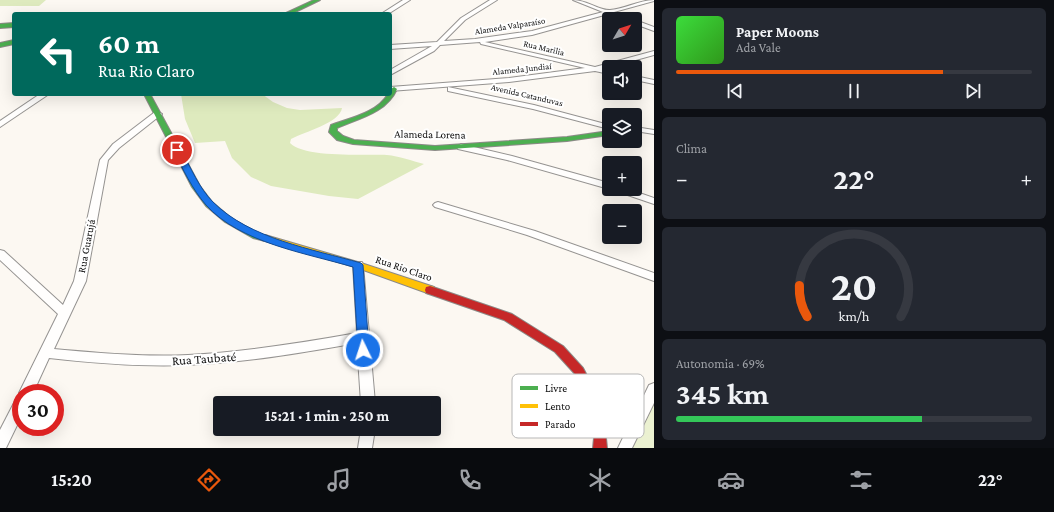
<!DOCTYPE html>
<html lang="pt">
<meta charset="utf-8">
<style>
:root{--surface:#171b24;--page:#242831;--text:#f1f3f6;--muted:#9ea1a6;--line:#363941;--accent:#ea580c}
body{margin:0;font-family:"Crimson Pro",serif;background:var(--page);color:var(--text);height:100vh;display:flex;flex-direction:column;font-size:15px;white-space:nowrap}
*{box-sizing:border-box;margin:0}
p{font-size:13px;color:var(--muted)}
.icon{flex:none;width:22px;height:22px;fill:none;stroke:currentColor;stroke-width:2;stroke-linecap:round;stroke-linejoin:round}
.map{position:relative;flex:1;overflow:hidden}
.sheet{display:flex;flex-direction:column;gap:8px;padding:8px;background:#0d0f14;width:400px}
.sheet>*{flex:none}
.hud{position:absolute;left:12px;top:12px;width:380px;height:84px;border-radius:4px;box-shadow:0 4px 16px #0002;background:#00695c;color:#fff;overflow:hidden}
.needle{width:26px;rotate:51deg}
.tools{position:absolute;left:602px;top:12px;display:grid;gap:8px}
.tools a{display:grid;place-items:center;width:40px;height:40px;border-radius:4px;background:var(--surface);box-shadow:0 4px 16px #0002;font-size:20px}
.speed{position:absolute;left:12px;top:384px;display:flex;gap:8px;font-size:20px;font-weight:700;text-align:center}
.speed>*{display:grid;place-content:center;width:52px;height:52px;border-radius:50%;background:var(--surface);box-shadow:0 4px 16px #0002;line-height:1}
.speed .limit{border:6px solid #d22;background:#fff;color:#111}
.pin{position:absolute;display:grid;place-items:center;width:34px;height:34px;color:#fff;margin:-17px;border:2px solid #fff;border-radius:50%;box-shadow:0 1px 4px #0007}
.me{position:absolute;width:44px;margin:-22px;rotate:356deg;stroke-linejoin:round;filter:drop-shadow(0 0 3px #0008)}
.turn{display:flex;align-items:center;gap:14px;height:84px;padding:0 20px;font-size:18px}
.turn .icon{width:52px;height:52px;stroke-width:2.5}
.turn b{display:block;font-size:28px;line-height:34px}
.big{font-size:30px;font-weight:700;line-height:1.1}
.sheet .widget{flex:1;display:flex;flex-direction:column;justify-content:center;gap:6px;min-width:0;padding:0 14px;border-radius:6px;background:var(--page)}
.sheet .dial{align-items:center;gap:0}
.dial svg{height:104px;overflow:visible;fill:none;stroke:var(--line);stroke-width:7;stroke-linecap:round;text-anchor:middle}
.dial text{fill:var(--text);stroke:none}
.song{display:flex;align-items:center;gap:12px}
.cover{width:48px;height:48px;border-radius:6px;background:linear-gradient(135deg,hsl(120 70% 55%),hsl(110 70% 35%))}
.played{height:4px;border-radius:2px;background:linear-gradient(90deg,var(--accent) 75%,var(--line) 75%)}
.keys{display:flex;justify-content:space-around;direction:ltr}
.heat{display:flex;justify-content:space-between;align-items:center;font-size:22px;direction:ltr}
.charge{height:6px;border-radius:3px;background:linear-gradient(90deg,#34c759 69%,var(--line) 0)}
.trip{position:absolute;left:213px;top:396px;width:228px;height:40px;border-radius:4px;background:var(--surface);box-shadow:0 4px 16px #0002;font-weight:700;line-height:40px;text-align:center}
.tabs{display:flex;height:64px;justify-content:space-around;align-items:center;background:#090b0e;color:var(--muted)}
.tabs .icon{width:28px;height:28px}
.tabs .current{color:var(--accent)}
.tabs b{font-size:18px;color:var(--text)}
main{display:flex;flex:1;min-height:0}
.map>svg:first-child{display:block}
.green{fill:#ebf1d1}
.forest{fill:#deeabe}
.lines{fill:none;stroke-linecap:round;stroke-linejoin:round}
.street-casing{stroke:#959391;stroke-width:2}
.fast-casing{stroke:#8c8a87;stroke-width:2}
.slow-casing{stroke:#8c8a87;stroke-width:2}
.jam-casing{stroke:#8c8a87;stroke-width:2}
.street{fill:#fffefd;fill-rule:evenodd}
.fast{fill:#4caf50;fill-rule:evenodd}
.slow{fill:#ffc107;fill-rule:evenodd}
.jam{fill:#c62828;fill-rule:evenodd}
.route{fill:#1a73e8;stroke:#114b97}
.labels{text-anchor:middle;stroke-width:4;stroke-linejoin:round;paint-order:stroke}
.far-street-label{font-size:9px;fill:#0e0e0e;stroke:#fff}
.street-label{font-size:11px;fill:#0e0e0e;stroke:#fff}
.near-street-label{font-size:13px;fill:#0e0e0e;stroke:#fff}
.key{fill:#fff;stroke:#b7b7b7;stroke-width:1}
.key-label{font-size:11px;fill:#0e0e0e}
</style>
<main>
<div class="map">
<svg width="654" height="448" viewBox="0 0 654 448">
<rect width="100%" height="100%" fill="#fcf8f2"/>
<path class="green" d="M654,389v59h-29z"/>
<g class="forest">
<path d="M0,0h46l-7,6h-39z"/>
<path d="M181,94h81l11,8 14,6 13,2 42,-2c-2,15 -38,24 -51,31l-1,4c14,15 75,11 97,12 12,1 25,6 37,9l-66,35 -29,-3 -58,-10 -20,-9 -19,-19 -7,-17 -30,2 -10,-24z"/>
</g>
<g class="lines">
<defs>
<g id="street">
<path d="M403,0h7l-22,14h-7z"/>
<path d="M490,0h7l-32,20 -21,21 31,-2 57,-8 71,-19 -30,-12c13,0 28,11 37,10 15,-1 29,-10 44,-10v1l-40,11 16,7h-8l-14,-5 -76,21 -47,7 110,25 59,-16v4l-51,14 6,1v4l-14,-3 -86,11 -119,9v-4l119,-9 76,-10 -104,-24 -1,-2 -40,3 -6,6 -44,24v-5l42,-24 -42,3v-4l47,-3 24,-24z"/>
<path d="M635,20l19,7v4l-19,-7z"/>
<path d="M635,76l19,4v4l-19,-4z"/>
<path d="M448,87l86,18 75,20v4l-76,-20 -85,-18z"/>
<path d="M40,94h9l-49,33v-6z"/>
<path d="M155,112h3l4,2 -43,34 -11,12 -22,121 -32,68c44,4 89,8 134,6 56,-3 113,-12 169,-22l-4,-68 1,-3h8l1,3 12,138h-14l-4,-60c-56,10 -114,20 -171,22 -46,2 -92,-2 -137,-7l-16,35h-12v4l-2,-4 39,-79 -58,-54v-10l4,1 59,54 11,-24 26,-121 13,-16z"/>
<path d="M635,127l19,3v4l-19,-3z"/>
<path d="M461,144l51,12 97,27v6l-102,-29 -49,-11 -1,-2z"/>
<path d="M614,189h14l26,9v6l-38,-13z"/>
<path d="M438,202l97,29 119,42v8l-127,-46 -92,-28 -2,-2 2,-2z"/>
<path d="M654,383v20l-22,45h-14l13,-27c-17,0 -36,-9 -44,-25l2,-4c12,-4 19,11 29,15 6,2 13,2 20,1l11,-23z"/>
<path d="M21,397v20l-15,31h-6v-18l16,-31z"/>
<path d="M361,429h14l-3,19h-14z"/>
</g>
<g id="fast">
<path d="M314,0h6l-29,14h-7z"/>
<path d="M14,23v4l-14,1v-4z"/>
<path d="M14,40v4l-14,3v-4z"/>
<path d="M394,87l3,2c-11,24 -37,29 -60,39v3l6,5 11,4 81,6 132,-9 42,-6v4l-42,6 -132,9 -82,-6 -16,-4 -8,-8 2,-7c19,-7 46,-12 57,-31h2l1,-5z"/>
<path d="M144,94h6l50,92 12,16 19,16 28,16 9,2 2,2 -2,2 -3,1 -12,-3 -28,-16 -19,-16 -14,-19z"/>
</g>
<path id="slow" d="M265,235l96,28 73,24 1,3 -1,3 -4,1 -75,-27 -93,-27 -2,-2 2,-2z"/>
<path id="jam" d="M430,286l82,28 51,32 20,22 13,25 10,45 1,10h-14l1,-10 -10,-45 -9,-19 -20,-22 -51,-32 -78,-27 -1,-3 1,-3z"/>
</defs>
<use href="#street" class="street-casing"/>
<use href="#fast" class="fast-casing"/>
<use href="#slow" class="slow-casing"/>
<use href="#jam" class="jam-casing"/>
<use href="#street" class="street"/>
<use href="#fast" class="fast"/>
<use href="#slow" class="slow"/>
<use href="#jam" class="jam"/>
</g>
<path class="route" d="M177,148l4,2c10,18 18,38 32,52 37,37 99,47 148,61l2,2 6,85 -2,3 -4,2 -4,-2 -1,-3 -5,-83c-47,-14 -113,-24 -147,-62 -14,-16 -23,-36 -33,-55z"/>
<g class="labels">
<g class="far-street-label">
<text transform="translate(510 26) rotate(-9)" y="3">Alameda Valparaíso</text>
<text transform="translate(544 48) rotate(13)" y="3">Rua Marilia</text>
<text transform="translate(522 69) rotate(-6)" y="3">Alameda Jundiaí</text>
<text transform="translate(527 95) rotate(13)" y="3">Avenida Catanduvas</text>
</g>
<g class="street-label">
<text transform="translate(430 134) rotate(1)" y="4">Alameda Lorena</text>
<text transform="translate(86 246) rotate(-79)" y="4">Rua Guarujá</text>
<text transform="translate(404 268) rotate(19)" y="4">Rua Rio Claro</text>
</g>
<g class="near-street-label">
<text transform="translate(204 358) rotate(-4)" y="5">Rua Taubaté</text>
</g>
</g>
<rect x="512" y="374" width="132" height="64" rx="6" class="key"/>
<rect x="520" y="386" width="18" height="4" fill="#4caf50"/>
<rect x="520" y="404" width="18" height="4" fill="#ffc107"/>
<rect x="520" y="422" width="18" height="4" fill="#c62828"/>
<g class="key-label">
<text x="545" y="392">Livre</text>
<text x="545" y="410">Lento</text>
<text x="545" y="428">Parado</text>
</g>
</svg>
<div class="tools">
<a><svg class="needle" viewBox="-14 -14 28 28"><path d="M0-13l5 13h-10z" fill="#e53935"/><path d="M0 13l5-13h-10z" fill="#9ea1a6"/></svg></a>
<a><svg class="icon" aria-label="sound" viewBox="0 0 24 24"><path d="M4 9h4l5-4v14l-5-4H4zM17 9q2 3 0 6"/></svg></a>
<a><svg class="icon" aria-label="layers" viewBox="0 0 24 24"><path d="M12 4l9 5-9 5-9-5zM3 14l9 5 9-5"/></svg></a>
<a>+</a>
<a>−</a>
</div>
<div class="speed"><div class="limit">30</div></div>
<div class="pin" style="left:177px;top:150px;background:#d93025"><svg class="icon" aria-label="arrive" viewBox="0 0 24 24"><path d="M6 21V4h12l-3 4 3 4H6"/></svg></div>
<svg class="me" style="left:363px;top:350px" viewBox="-20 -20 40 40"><circle r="17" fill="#1a73e8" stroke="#fff" stroke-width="3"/><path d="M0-11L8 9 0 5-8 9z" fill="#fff"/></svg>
<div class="trip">15:21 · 1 min · 250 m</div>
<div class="hud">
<div class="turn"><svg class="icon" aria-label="left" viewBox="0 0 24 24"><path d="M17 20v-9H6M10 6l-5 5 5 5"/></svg><div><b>60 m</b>Rua Rio Claro</div></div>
</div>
</div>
<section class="sheet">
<div class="widget">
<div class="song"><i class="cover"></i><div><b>Paper Moons</b><p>Ada Vale</p></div></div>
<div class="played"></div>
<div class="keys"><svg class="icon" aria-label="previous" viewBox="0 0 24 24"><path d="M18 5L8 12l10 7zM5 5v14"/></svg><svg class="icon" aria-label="pause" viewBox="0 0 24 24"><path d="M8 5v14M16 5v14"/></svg><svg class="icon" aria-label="next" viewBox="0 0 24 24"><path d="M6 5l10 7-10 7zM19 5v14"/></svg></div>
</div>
<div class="widget"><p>Clima</p>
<div class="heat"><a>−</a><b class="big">22°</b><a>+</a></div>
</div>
<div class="widget dial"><svg viewBox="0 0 100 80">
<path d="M14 69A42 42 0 1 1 86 69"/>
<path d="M14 69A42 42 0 0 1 8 45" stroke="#ea580c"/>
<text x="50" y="56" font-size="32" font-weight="700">20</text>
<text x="50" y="72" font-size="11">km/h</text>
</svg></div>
<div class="widget"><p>Autonomia · 69%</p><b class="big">345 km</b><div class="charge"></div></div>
</section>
</main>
<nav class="tabs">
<b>15:20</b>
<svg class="icon current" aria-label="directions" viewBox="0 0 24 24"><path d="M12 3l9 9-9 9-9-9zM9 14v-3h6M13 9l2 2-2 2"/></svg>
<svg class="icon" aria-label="music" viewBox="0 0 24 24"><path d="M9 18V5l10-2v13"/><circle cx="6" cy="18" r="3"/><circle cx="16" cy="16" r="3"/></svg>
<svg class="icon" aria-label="phone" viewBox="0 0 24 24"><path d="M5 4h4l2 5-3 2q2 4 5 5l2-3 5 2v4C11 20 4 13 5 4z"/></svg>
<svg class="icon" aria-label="climate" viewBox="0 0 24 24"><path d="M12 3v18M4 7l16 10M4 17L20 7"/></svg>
<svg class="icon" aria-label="car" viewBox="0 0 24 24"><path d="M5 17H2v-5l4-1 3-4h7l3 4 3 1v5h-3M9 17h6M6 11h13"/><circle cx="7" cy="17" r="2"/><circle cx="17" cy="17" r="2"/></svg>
<svg class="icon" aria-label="filters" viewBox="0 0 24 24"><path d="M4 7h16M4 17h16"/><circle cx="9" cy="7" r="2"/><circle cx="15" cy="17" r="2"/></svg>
<b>22°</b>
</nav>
